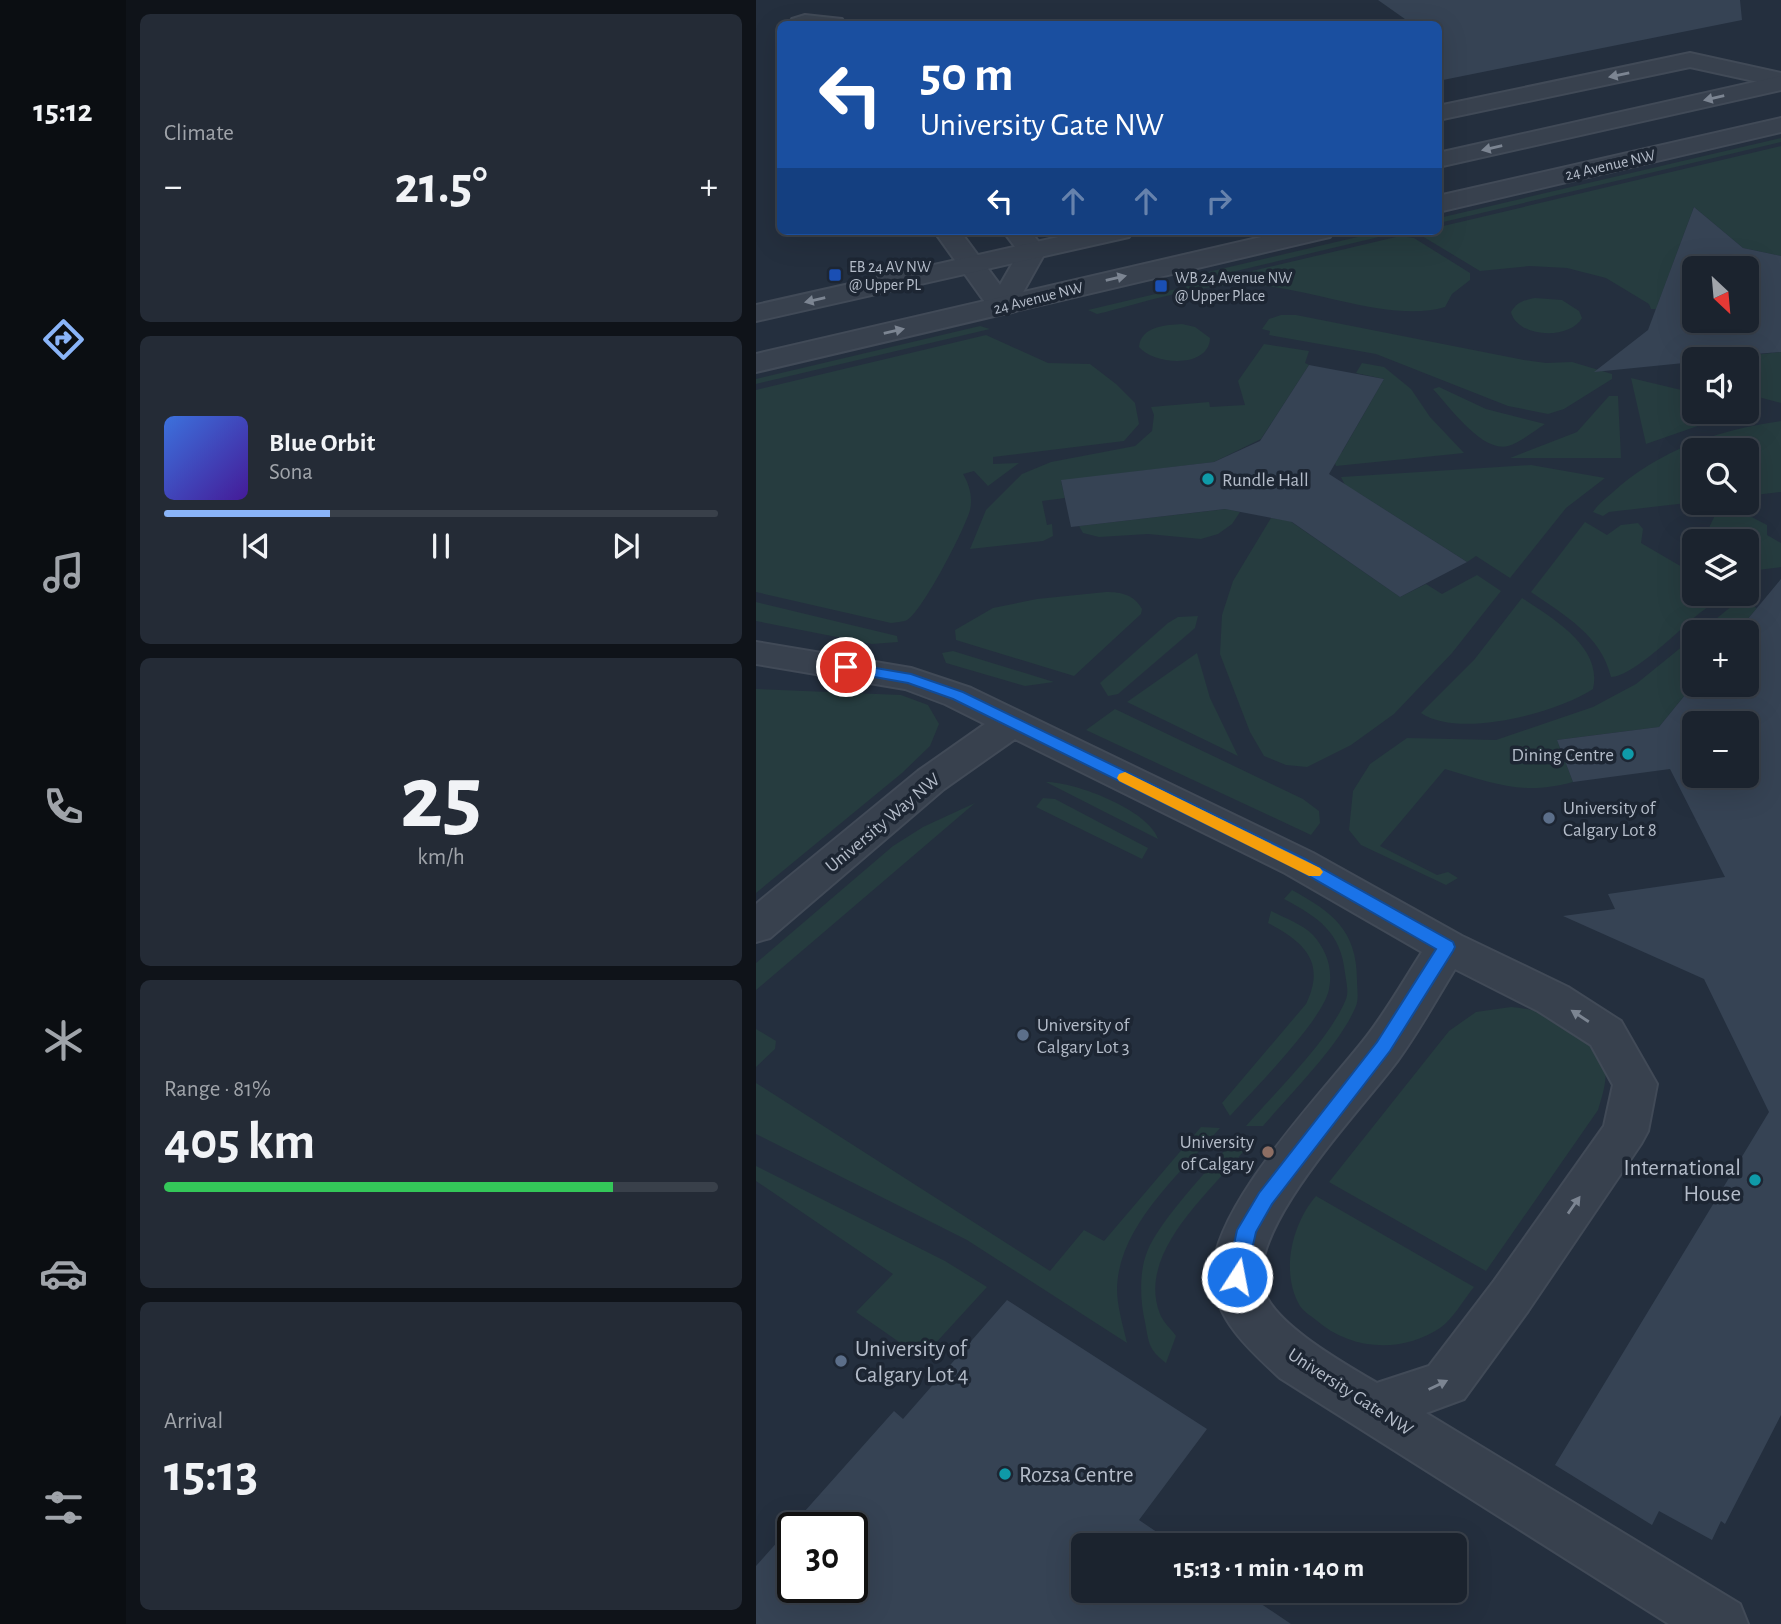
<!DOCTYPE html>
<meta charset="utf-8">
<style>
:root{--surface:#1b232e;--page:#242b36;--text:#f1f3f6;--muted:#a0a4aa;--line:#39404a;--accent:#8ab4f8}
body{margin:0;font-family:"Alegreya Sans",sans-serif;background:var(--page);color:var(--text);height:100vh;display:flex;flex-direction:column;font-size:26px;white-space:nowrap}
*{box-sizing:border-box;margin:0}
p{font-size:23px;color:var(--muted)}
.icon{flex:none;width:38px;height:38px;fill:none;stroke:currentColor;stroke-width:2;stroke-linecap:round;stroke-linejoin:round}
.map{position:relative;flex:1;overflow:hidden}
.panel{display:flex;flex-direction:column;gap:14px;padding:14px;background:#0f1319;width:630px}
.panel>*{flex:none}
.top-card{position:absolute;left:21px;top:21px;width:665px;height:214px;border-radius:10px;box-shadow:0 7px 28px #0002,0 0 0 2px var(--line);background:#1a4fa0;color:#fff;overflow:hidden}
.needle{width:46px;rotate:154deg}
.tools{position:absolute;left:926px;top:256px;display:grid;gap:14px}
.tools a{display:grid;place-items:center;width:77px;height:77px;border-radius:10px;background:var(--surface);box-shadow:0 7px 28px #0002,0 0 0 2px var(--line);font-size:35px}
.speed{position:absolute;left:21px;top:1512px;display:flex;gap:14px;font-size:35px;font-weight:700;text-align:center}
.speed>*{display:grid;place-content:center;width:91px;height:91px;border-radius:50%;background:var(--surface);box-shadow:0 7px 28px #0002,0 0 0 2px var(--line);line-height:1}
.speed .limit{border:4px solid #111;border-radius:10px;background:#fff;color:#111}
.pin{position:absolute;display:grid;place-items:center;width:60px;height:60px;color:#fff;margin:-30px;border:4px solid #fff;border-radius:50%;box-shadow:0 2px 7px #0007}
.me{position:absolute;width:77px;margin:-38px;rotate:11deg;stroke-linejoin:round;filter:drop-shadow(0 0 5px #0008)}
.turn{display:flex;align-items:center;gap:24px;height:147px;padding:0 28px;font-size:32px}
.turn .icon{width:91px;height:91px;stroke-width:2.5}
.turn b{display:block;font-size:49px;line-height:60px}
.lanes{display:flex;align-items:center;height:66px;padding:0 28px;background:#0003;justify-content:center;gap:35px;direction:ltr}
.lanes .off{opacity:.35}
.big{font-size:52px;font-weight:700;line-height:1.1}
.panel .tile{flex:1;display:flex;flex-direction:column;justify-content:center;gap:10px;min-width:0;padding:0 24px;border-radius:10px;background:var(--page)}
.panel .dial{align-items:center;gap:0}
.dial b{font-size:91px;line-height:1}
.song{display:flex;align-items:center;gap:21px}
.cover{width:84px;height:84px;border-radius:10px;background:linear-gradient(135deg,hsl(220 70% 55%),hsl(260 70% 35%))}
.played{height:7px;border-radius:4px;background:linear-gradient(90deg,var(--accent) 30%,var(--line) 30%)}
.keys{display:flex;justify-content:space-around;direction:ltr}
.heat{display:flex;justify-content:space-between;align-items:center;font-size:38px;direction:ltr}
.charge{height:10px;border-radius:5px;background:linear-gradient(90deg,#34c759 81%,var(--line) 0)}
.trip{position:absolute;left:315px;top:1533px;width:396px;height:70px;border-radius:10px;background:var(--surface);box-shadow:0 7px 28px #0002,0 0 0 2px var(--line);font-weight:700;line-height:70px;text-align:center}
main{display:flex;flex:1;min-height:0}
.tabs{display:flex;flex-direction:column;width:126px;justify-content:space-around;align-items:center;background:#0b0e12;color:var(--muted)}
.tabs .icon{width:49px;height:49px}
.tabs .on{color:var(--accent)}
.tabs b{font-size:32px;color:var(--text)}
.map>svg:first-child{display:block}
.green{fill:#263c3f}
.building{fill:#364354;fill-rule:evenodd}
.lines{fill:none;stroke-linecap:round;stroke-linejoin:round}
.minor-casing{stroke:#414a57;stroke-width:4}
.tertiary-casing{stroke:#414a57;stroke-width:4}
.minor{fill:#38414e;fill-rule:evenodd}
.tertiary{fill:#38414e;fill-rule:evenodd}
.oneway{fill:#7c8592}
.route{fill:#1a73e8;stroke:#114b97;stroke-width:2}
.slow{fill:#f59e0b}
.transit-dot{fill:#1a4fb4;stroke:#1d2633;stroke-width:2.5}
.culture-dot{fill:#0f9aa8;stroke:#1d2633;stroke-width:2.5}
.service-dot{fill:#5c6f8a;stroke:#1d2633;stroke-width:2.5}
.education-dot{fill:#8d6e63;stroke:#1d2633;stroke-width:2.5}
.labels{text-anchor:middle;stroke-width:7;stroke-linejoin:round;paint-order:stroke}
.far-street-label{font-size:16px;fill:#b4bcc9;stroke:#1d2633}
.far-poi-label{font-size:16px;fill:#b4bcc9;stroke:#1d2633;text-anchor:start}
.poi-label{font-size:19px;fill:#b4bcc9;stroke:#1d2633;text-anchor:start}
.street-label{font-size:19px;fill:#b4bcc9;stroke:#1d2633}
.near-poi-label{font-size:23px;fill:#b4bcc9;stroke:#1d2633;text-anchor:start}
</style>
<main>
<nav class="tabs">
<b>15:12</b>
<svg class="icon on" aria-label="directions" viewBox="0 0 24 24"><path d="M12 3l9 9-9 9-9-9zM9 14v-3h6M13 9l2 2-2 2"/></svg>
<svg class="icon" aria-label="music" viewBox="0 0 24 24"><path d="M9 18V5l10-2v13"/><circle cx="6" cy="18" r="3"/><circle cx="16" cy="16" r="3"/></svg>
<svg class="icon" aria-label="phone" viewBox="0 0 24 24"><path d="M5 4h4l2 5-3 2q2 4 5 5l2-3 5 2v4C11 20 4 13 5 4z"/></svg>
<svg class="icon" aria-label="climate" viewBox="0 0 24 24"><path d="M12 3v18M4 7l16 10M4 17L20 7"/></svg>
<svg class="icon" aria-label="car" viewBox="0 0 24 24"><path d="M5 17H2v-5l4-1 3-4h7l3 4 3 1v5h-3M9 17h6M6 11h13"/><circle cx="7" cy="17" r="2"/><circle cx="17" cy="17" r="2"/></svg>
<svg class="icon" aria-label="filters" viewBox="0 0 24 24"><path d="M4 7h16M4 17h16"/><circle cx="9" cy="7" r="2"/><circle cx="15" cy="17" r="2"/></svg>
</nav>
<section class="panel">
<div class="tile"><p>Climate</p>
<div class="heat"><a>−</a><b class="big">21.5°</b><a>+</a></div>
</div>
<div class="tile">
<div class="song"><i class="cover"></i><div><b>Blue Orbit</b><p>Sona</p></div></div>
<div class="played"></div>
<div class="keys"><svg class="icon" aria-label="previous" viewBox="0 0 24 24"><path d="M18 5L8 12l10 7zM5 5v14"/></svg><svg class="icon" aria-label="pause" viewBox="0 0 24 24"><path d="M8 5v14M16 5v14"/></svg><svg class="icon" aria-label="next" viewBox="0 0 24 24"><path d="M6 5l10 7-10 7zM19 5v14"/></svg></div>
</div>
<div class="tile dial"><b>25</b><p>km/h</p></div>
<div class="tile"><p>Range · 81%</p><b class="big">405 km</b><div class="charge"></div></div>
<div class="tile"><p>Arrival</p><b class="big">15:13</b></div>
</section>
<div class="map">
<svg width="1025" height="1624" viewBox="0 0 1025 1624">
<rect width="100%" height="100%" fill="#242f3e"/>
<g class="green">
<path d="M1025,138v4l-342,81v-5z"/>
<path d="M1025,146v110l-38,-8 -49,-41 -38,102h-5l-2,-5 -43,-26 -39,-10 -37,-2 -50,5 -58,-35 2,-5h14l1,-4z"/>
<path d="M627,231h21l-210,50 -3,-5z"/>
<path d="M644,236l14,2 56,35v7l-18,14 -7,13c-54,16 -133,-19 -190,-22 -53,-3 -108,17 -158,29l-9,-4z"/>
<path d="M779,298l27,2 17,11 3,7c-12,22 -65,20 -71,-6 6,-10 13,-12 24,-14z"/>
<path d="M525,315h15l228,45 22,3 26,-1 40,12v5l-48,30 -16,5 -40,-8 -132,-52 -107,-19 1,-4 -8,-2 7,-10z"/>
<path d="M426,324l13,3 15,11c-1,31 -56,27 -71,9 2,-21 27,-22 43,-23z"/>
<path d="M224,326l10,3 -234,55v-5z"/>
<path d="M230,335l62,28 42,1 26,20 19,19 4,21 -15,17 -131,16v7l26,-1 -31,23 -14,-15 -11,3c6,10 10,23 7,36 -5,19 -48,102 -63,110 -4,2 -11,2 -16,3l-135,-31v-202z"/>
<path d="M508,344l45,7 -4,12 4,2 -48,74 -47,23 -153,19 4,17 -23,3 5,24 5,-1 1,12 -10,5 -73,8 16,-39 36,-36 29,-12 84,-16 17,-15 2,-16 -3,-8 58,-5 1,5 35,-2 -7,-24z"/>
<path d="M1025,352v51l-34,-9 -1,-35h-27z"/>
<path d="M606,363l22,4 27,22 19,28 34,36 -128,13 -3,-9 9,-5 42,-73 -28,-6z"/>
<path d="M875,378l63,15v18h52l1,-4 11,3 -43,10 -69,24z"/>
<path d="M683,387l47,22 59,15c-11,7 -24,18 -37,22 -26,7 -59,-40 -75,-57z"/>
<path d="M853,396h9l3,62h-111l67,-26z"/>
<path d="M1025,421v71l-34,4 -1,-46h-52l1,52 -86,10 -6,4 -10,-4c5,-8 12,-13 19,-19 46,-43 108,-64 169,-72z"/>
<path d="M775,465l74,13 -39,30 -56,70 -34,-22 -9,6 -110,-70 -10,-3 -6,-12z"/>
<path d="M470,509l14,3 -8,12 -14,10 -17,5 -53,-5 -49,3 -16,-4 -4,-7z"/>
<path d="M986,512l25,13v10l14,8v24l-23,3 -11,-6 -1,-23h-52v13l-9,-5 5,-15 17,-2 8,-17z"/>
<path d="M515,518l19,3 110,76 26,-13 16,10 35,-19 24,16 -49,62 -58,61 -43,31 -44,22 -21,-2 -22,-9 -14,-24 -30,-78 2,-39 11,-34z"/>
<path d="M829,522l22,13 14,-10 17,-2 5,6 -2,14 53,31v19l36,1c-10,6 -20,11 -29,18 -19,15 -68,65 -90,65 -10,-42 -47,-62 -80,-85z"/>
<path d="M350,592c16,0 28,3 36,17l-1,5 -67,62 -118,-36 -1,-10 38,-22 44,-9z"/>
<path d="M766,598c30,20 81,49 71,91 -36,24 -134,50 -172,24l53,-53z"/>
<path d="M982,601l19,7 -20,24h-37z"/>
<path d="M0,602l141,34 1,6 -26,2 -116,-23z"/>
<path d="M442,616l-3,12 -77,66 -10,2 -8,-13 68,-60 10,-6z"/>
<path d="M938,637v47l-35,43 -102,13 16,42c-51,14 -80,1 -128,-13l-65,77 57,29 11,-3 10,6 -12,7 -85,-40 -12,-15 4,-39 17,-27 37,-26 89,2 97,-33 43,-23z"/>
<path d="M197,651l101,31 -29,4 -79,-23 -4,-10z"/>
<path d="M441,653l13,45 28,58 -111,-54z"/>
<path d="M0,689l145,6 27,10 11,19 -9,22 -28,27 -146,120z"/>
<path d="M359,709l188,90 16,12 1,12 -9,12 -225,-105z"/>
<path d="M290,782c30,0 102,28 112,57z"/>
<path d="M287,798l12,1 93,49 -6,11 -106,-52z"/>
<path d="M219,803l-219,187v-27l137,-117 30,-19z"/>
<path d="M536,890c40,22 65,40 65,90 0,8 2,19 -1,26 -16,39 -65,87 -93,120h-17c31,-36 83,-85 100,-127 3,-7 0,-18 -1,-26 -4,-41 -27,-56 -61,-74z"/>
<path d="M515,911c14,7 31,13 42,24 14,16 20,34 16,54 -5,30 -76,101 -99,127l-8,-13 84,-99c20,-42 -1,-61 -38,-81z"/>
<path d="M755,1007c32,2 77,20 91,50 8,17 1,36 -4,53l-112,161 -157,-89 120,-151 27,-19z"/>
<path d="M0,1029l20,12 -1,8 -19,18z"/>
<path d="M0,1083l294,188 34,-41 20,11 97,-114 19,1c-39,45 -102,98 -103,161 0,17 6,37 10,54l-160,-103 -211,-106z"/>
<path d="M481,1136l6,16c-34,41 -107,102 -83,162 3,8 11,15 16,22l-10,27c-18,-14 -17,-20 -21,-41 -5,-21 -6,-50 2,-70 13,-33 66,-87 90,-116z"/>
<path d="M0,1166l189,95 42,26 -65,71 -66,-46 37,-38 -137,-93z"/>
<path d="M560,1196l158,91c-10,12 -21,32 -34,41 -39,26 -90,22 -124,-8 -5,-4 -13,-9 -16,-14 -20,-34 -8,-82 16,-110z"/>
</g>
<g class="building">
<path d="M622,0h362l2,20 -304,61v-57h-26z"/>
<path d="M938,207l49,41 38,8v96l-87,7v3l-100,10 54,-42zM938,268h52v52h-52z"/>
<path d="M553,365l75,14 -55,95 138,88 -67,35 -108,-75 -67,-13 -154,18 -10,-47 153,-18 46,-21z"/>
<path d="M1025,579v836l-56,109 -4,-3 -9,19 -53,-29 -7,14 -97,-60 214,-353 -65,-133 -141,-63 52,-7 -7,-15 117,-17 -55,-108 -97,13 -16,-42 102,-13 35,-43h52v-52h-9zM938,723h52v52h-52z"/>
<path d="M251,1300l200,129 -68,91 37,25h-93v46h159l49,33h-535v-58l138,-155 9,8zM37,1528h59v59h-59z"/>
</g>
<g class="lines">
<defs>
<g id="minor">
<path d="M49,15l37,4 3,5h-56l3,-5z"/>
<path d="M934,53l91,20v14l-91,-20 -252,53v-14z"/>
<path d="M178,231h26l40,54 19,-33 -16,-21h27l16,20 -34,61 -10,2 -10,-2z"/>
<path d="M0,642l155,26 60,20 342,165 149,83 106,51 53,34 36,63 -9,47 -7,13 -113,167 -64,88 -38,14 314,191 8,20h-79l-389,-246c-28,-26 -64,-57 -67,-99 -5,-70 112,-188 154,-243 20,-26 37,-56 55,-84l-137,-79 -270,-134 -71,50 -174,149 -14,4v-38l162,-133 67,-47 -40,-20 -40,-15 -149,-25zM699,969l83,42 53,34 22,40 -9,41 -110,155 -65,85 -52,17c-30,-18 -103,-58 -114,-94 -18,-60 100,-181 135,-229 21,-29 38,-60 57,-91z"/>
</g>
<g id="tertiary">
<path d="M1025,76v14l-343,77v-14z"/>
<path d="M1025,118v14l-343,80v-16z"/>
<path d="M329,231h48l-4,6 -9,2 -364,82v-16z"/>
<path d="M531,231h47l-4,6 -9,2 -565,133v-18z"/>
</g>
</defs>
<use href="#minor" class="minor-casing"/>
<use href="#tertiary" class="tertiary-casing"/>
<use href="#minor" class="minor"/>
<use href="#tertiary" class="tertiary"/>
</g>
<defs><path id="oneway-solid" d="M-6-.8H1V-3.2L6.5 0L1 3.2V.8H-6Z" transform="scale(1.75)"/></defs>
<g class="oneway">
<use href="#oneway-solid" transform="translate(863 75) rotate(168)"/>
<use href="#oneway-solid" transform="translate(958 98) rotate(167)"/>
<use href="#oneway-solid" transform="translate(736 148) rotate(167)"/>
<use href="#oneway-solid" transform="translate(360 278) rotate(-13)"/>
<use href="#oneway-solid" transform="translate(59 300) rotate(167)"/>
<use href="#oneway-solid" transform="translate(138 331) rotate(-13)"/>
<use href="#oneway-solid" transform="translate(824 1016) rotate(-147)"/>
<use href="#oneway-solid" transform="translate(818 1205) rotate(-55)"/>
<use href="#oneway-solid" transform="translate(682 1385) rotate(-26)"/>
</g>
<path class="route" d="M90,663l65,11 52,18 342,167 148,83 2,5 -2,4 -63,100 -118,153 -16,28 -12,52 -7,2 -7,-2 -3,-7 10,-47 22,-37 118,-151 59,-93 -143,-82 -340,-168 -45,-16 -67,-12 -2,-4z"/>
<path class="slow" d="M369,772l195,96 3,4 -3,4h-11l-190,-95 -2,-3 2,-4z"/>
<g class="transit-dot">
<rect x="72" y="268" width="14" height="14" rx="3.5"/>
<rect x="398" y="279" width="14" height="14" rx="3.5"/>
</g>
<g class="culture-dot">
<circle cx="452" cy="479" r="7"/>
<circle cx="872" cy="754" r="7"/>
<circle cx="999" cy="1180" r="7"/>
<circle cx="249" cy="1474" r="7"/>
</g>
<g class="service-dot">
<circle cx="793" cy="818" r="7"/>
<circle cx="267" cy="1035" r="7"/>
<circle cx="85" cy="1361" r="7"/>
</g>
<circle class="education-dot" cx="512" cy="1152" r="7"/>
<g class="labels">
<g class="far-street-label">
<text transform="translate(854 164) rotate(-13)" y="6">24 Avenue NW</text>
<text transform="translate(282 297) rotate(-14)" y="6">24 Avenue NW</text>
</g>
<g class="far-poi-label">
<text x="93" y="272">EB 24 AV NW<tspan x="93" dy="18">@ Upper PL</tspan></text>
<text x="419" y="283">WB 24 Avenue NW<tspan x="419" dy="18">@ Upper Place</tspan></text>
</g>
<g class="poi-label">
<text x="466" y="486">Rundle Hall</text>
<text x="858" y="761" text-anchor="end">Dining Centre</text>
<text x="807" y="814">University of<tspan x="807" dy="22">Calgary Lot 8</tspan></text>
<text x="281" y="1031">University of<tspan x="281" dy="22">Calgary Lot 3</tspan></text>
<text x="498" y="1148" text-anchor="end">University<tspan x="498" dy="22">of Calgary</tspan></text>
</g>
<g class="street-label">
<text transform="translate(126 822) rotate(-40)" y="7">University Way NW</text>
<text transform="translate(595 1391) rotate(33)" y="7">University Gate NW</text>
</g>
<g class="near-poi-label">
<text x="985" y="1175" text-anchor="end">International<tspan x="985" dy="26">House</tspan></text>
<text x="99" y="1356">University of<tspan x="99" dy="26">Calgary Lot 4</tspan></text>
<text x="263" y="1482">Rozsa Centre</text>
</g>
</g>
</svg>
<div class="tools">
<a><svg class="needle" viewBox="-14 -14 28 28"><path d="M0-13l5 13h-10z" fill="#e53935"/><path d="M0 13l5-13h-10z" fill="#a0a4aa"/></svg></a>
<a><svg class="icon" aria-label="sound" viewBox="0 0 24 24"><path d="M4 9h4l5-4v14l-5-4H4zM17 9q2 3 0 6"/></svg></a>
<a><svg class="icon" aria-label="search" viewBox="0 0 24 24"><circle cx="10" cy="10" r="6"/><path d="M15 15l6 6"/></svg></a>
<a><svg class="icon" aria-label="layers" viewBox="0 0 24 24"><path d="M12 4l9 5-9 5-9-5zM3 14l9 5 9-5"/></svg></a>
<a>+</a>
<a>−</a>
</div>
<div class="speed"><div class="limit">30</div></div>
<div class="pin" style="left:90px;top:667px;background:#d93025"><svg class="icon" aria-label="arrive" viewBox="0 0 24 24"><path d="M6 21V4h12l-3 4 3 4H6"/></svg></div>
<svg class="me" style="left:481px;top:1277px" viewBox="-20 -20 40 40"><circle r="17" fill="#1a73e8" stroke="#fff" stroke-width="3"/><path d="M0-11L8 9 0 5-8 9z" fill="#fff"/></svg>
<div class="trip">15:13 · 1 min · 140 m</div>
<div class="top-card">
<div class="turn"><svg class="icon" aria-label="left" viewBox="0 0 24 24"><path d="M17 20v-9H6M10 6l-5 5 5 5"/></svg><div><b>50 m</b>University Gate NW</div></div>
<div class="lanes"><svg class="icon" aria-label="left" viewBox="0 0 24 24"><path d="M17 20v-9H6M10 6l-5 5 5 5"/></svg><svg class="icon off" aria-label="ahead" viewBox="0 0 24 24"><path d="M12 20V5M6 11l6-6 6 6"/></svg><svg class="icon off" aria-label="ahead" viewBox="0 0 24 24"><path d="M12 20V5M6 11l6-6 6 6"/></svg><svg class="icon off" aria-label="right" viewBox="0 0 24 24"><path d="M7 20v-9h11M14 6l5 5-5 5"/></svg></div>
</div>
</div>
</main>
